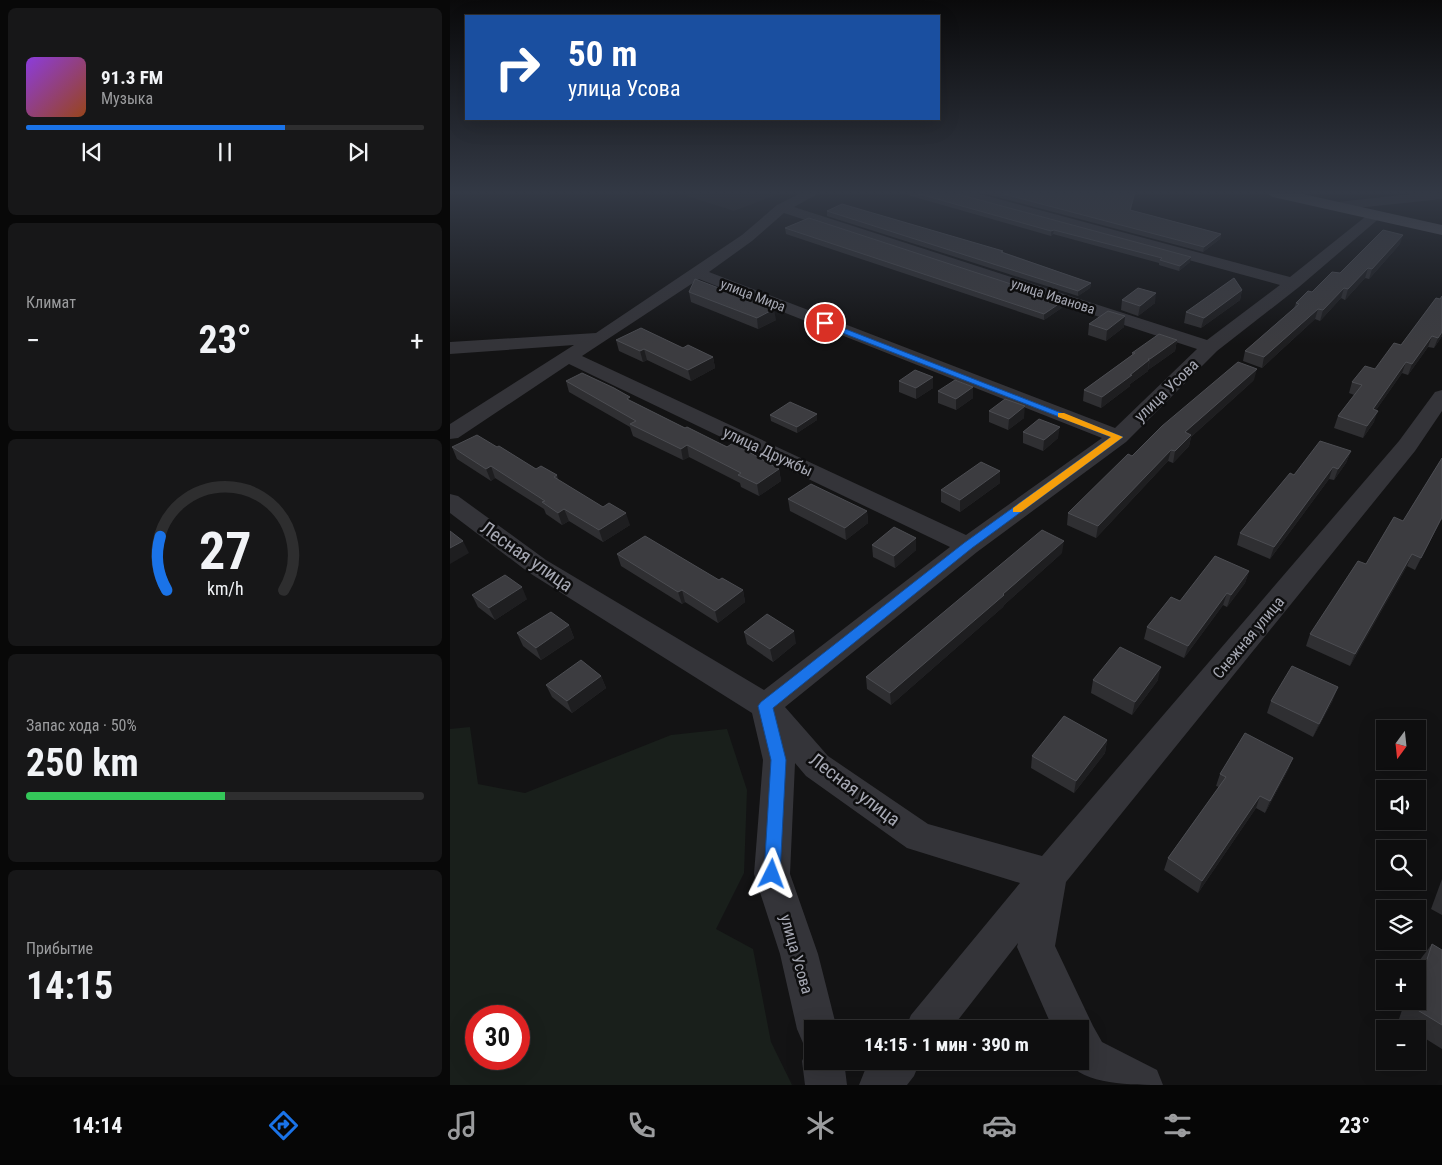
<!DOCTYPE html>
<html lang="ru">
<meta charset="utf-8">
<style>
:root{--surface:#0e0e0f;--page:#171718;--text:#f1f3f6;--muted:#9b9c9e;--line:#2e2e2f;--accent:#1a73e8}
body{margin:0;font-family:"Roboto Condensed",sans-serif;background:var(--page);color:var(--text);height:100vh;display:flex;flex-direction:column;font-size:19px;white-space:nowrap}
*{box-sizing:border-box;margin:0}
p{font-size:16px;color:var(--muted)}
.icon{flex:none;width:28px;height:28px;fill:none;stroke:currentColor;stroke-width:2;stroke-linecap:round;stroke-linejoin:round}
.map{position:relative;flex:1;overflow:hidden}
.sheet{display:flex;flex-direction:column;gap:8px;padding:8px;background:#080808;width:450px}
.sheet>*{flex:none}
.top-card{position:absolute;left:15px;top:15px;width:475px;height:105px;border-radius:0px;box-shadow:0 5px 20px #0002,0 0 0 1px var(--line);background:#1a4fa0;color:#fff;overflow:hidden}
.needle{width:32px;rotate:195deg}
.fabs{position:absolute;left:926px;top:720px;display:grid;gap:10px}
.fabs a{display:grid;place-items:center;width:50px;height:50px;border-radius:0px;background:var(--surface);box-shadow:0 5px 20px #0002,0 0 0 1px var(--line);font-size:25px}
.speed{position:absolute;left:15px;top:1005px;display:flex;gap:10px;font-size:25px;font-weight:700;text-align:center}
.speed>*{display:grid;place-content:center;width:65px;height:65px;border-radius:50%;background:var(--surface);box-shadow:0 5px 20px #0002,0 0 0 1px var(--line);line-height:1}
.speed .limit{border:8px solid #d22;background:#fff;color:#111}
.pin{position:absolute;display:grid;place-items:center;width:42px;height:42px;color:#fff;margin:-21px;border:2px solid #fff;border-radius:50%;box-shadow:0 1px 5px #0007}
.me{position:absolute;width:55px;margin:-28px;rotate:3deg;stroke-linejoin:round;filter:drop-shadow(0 0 4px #0008)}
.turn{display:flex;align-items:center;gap:18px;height:105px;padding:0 20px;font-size:22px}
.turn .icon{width:65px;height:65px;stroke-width:2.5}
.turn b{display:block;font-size:35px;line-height:42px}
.big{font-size:38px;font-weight:700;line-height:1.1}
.sheet .widget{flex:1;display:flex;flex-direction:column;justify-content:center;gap:8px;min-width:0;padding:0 18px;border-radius:8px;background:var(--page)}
.sheet .dial{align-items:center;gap:0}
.dial svg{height:130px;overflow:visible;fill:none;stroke:var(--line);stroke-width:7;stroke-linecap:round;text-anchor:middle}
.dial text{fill:var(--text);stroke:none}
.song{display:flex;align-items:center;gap:15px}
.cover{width:60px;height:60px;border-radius:8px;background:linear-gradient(135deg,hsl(270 70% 55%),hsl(20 70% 35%))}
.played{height:5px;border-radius:2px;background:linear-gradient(90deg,var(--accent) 65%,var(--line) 65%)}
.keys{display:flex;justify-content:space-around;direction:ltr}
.heat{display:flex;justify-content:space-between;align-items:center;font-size:28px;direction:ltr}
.charge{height:8px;border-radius:4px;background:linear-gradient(90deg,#34c759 50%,var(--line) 0)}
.trip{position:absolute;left:354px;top:1020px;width:285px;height:50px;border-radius:0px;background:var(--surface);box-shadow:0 5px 20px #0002,0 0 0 1px var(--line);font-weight:700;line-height:50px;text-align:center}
.menu{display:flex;height:80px;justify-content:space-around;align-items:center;background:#060606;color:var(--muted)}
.menu .icon{width:35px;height:35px}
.menu .selected{color:var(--accent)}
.menu b{font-size:22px;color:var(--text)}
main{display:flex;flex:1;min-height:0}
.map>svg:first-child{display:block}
.built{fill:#1f1f21}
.green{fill:#191f1b;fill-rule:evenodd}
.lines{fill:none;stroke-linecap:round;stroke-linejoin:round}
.minor{fill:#343439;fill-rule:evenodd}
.major{fill:#505158;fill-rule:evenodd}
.wall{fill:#2f2f32}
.shaded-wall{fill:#1e1e20}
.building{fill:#3c3c40;stroke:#4c4d52}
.route{fill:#1a73e8;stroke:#114b97}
.slow{fill:#f59e0b}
.labels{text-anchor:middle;stroke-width:5;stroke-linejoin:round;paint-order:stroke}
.far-street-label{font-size:14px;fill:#a6a8b3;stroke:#0e0e0f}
.street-label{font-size:16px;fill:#a6a8b3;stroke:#0e0e0f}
.near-street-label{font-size:19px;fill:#a6a8b3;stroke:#0e0e0f}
</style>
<main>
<section class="sheet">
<div class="widget">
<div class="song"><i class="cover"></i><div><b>91.3 FM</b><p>Музыка</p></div></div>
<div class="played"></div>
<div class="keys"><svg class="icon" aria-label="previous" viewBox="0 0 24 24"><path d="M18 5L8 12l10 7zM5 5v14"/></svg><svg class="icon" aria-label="pause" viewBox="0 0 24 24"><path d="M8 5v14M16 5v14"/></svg><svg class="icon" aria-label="next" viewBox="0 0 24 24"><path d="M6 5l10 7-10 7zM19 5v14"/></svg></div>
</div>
<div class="widget"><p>Климат</p>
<div class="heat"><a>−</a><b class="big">23°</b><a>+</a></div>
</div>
<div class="widget dial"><svg viewBox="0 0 100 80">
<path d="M14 69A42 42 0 1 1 86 69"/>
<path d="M14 69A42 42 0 0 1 10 36" stroke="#1a73e8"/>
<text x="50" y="56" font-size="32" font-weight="700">27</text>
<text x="50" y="72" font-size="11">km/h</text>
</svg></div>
<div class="widget"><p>Запас хода · 50%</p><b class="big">250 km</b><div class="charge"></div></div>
<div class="widget"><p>Прибытие</p><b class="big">14:15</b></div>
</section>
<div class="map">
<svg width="992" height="1085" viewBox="0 0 992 1085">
<rect width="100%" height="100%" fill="#131314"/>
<path class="built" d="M225,192h109l-50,19z"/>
<path class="green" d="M20,727l8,57 47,9 146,-58 56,-6 20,61 -3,83 -28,56 37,20 18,93 21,43h-342v-356zM26,1016h43v43h-43z"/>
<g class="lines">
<g class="minor">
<path d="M353,192h18l-27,15 413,133 73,-55 -329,-90 -2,-3h23l318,85 80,-64 5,-1 7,4 -83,71 -82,64 -91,91 -149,110 -192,155 43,49 100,68 114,32 357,-415 36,-49 7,-2v21l-27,40 -349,431 -11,64 38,80 9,16 55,28 6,15c-30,0 -81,0 -95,-24h12v-32h-27l-36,-82 1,-4 -67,86h-46l6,-14 109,-132 -113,-35 -101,-72 -11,-13 -5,111 28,80 19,75h-25v32h32l3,24h-42l-3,-24 7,-15 -6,-3 -6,-14 -17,-75 -26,-80 9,-114 -11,-47 -224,-141 -78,-59v-19l8,2 88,64 218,130 186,-143 -381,-183 -111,74 -8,1v-15l124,-79 -124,9v-12l146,-9 146,-98 35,-30zM334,213l413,136 -82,79 -406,-156 43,-31zM249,279l403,159 -136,97 -384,-179z"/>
<path d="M980,192h12v7l-105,11 -7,-4 7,-4z"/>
<path d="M422,1061h48l-6,15 -7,9h-48l6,-15z"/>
</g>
<path class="major" d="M815,192h29l148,33v10l-169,-38z"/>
</g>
<g class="wall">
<path d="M447,192h53l240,70 -11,9 -20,-6v-2l-106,-29 -2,2z"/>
<path d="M529,192h156l-4,18 90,24 -1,5 -17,13z"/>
<path d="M377,211l176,40v1l88,31 -1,5 -12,8 -251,-80z"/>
<path d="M335,228l278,73v6l-19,13 -258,-86z"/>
<path d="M950,244l-31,35 -4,-1 -20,22 -4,-2 -21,23 -5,-2 -53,49 -19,-7 2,-10 49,-43 2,-5 44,-30z"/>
<path d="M792,290l-2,10 -39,28 -17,-5 2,-11z"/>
<path d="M239,292l87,28 -18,9 -67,-27z"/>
<path d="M986,298l6,38 -8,12 -6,-1 -20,28 -6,-2 -26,37 -2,12 -11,16 -29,-10 4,-12 16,-21 -5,-2 3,-11 23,-13 26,-24z"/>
<path d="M672,300l33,3 -17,13 -17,-6z"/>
<path d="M639,324l35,3 -18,14 -18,-6z"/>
<path d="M166,340l67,8 30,9 2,11 -24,13 -44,-21 -4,2 -24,-11z"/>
<path d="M727,340l-2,11 -27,19v1l-18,13v2l-29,22 -18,-7 1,-11 48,-35v-2z"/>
<path d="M483,377v11l-17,11 -17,-7v-11z"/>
<path d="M804,380l-63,57 -2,9 -16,17 -5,-2 -72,77 -29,-13 1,-12 64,-57z"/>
<path d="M116,381l65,20 54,27 94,41 2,12 -22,15 -18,-9 -1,-4 -51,-26 -6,3 -50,-24 -3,-9 -61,-35z"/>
<path d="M523,387v11l-17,12 -18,-7v-12z"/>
<path d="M539,411l35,7 -16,12 -19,-8z"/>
<path d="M320,415l47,5 -20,13 -26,-12z"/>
<path d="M573,432l35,6 -15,13 -20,-8z"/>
<path d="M2,447h45l39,22 21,6 1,5 72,45 -27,17 -34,-21 -7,4 -16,-11 -2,-5 -49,-31 -4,3 -34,-22z"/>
<path d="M901,451l-5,12 -12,17 -5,-1 -59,80 -33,-14 3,-12 54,-58z"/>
<path d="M992,458v62h-1l-26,50 -8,-4 -57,100 -44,-20 4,-12 56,-70 37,-43z"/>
<path d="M550,483l-40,29 -19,-10v-12z"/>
<path d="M338,499l79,12 1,12 -22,17 -56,-29z"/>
<path d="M466,538v12l-21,18 -22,-11 -1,-12z"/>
<path d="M612,553l-58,52 -1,2 -112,98 -24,-16 -1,-12z"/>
<path d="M167,554l102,26 24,10 2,12 -27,21 -33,-21 -3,2 -61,-38z"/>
<path d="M799,571l-4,12 -18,24 -4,-2 -39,53 -40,-19 3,-12 33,-26z"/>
<path d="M22,595l55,4 -32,21 -17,-13z"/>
<path d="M119,625l5,13 -33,22 -18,-14 -6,-13z"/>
<path d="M294,632l52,11 -23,19 -26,-18z"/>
<path d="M151,676l5,12 -34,25 -20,-16 -6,-12z"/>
<path d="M643,680h65l-26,35 -41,-22z"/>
<path d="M883,700l-20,37 -46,-24 4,-12z"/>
<path d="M657,740l-2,13 -31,40 -43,-25 1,-12z"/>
<path d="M843,758l-5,12 -23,43 -9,-5 -58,85 -34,-23 4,-12 51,-71 -3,-1 4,-12z"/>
<path d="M992,879v36l-11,-6z"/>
<path d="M982,944l10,6v99l-24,-15v-5h-9l-11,-7 7,-21h13v-32h-2l3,-8z"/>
</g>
<g class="shaded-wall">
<path d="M604,230l-1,4 -2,2v-5z"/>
<path d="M771,234l-1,5 -17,13 1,-5z"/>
<path d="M953,235l-3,9 -31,35 3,-10z"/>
<path d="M741,257l-1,5 -11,9 1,-5z"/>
<path d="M918,268l-3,10 -20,22 3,-11z"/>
<path d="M641,283l-1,5 -12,8v-5z"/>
<path d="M894,288l-3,10 -21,23 3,-11z"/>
<path d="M792,290l-2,10 -39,28 3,-10z"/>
<path d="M706,293l-1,10 -17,13 2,-10z"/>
<path d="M613,301v6l-19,13v-6z"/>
<path d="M324,309l2,11 -18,9 -1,-11z"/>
<path d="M868,309l-3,10 -53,49 2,-11z"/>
<path d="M675,316l-1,11 -18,14 1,-11z"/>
<path d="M992,332v4l-8,12 4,-10z"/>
<path d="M982,336l-4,11 -20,28 4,-11z"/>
<path d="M727,340l-2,11 -27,19 2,-11z"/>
<path d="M194,349l3,11 -4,2 -3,-11z"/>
<path d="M263,357l2,11 -24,13 -3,-11z"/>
<path d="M699,360l-1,11 -18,13v2l-29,22 1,-11 28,-22z"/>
<path d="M956,362l-4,11 -33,47 4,-11z"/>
<path d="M807,369l-3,11 -63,57 -2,9 -16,17 2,-12 10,-19z"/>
<path d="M483,377v11l-17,11v-11z"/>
<path d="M523,387v11l-17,12v-11z"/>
<path d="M575,406l-1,12 -16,12 1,-11z"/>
<path d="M928,411l-4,11 -11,16 4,-12z"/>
<path d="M367,414v6l-20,13v-6z"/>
<path d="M610,427l-2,11 -15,13 1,-11z"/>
<path d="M237,445l2,12 -6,3 -2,-11z"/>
<path d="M721,450l-3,11 -72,77 2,-12z"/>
<path d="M901,451l-5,12 -12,17 4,-11z"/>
<path d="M41,466l4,12 -4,3 -5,-12z"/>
<path d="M883,467l-4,12 -59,80 4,-12z"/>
<path d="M329,469l2,12 -22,15 -2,-12z"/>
<path d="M550,471v12l-40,29v-12z"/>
<path d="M114,509l5,12 -7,4 -4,-12z"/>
<path d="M417,511l1,12 -22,17 -1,-12z"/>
<path d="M176,513l4,12 -27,17 -4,-12z"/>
<path d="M992,517v1l-27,52 6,-12z"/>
<path d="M466,538v12l-21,18 -1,-12z"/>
<path d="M13,541l6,12 -19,11v-16z"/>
<path d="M614,541l-2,12 -58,52 -1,2 -112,98 -1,-12z"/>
<path d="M962,554l-5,12 -57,100 5,-12z"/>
<path d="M799,571l-4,12 -18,24 4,-12z"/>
<path d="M72,587l5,12 -32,21 -6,-12z"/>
<path d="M232,590l3,12 -3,2 -4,-12z"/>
<path d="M293,590l2,12 -27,21 -3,-12z"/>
<path d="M777,593l-4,12 -39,53 4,-12z"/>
<path d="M119,625l5,13 -33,22 -5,-12z"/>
<path d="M344,631l2,12 -23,19 -3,-13z"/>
<path d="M711,667l-3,13 -26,35 3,-13z"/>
<path d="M151,676l5,12 -34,25 -5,-12z"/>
<path d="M888,687l-5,13 -20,37 6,-13z"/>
<path d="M657,740l-2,13 -31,40 2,-12z"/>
<path d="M843,758l-5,12 -23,43 5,-12z"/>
<path d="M810,796l-4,12 -58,85 4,-12z"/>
</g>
<g class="building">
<path d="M462,192h38l241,65 -11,9 -20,-6 2,-2 -108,-28 -3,1z"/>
<path d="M546,192h139l-5,18 91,24 -17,13z"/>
<path d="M392,204l161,47 -2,1 90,31 -13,8 -251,-80z"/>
<path d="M359,218l254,83 -19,13 -259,-86z"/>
<path d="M933,230l20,5 -31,34 -4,-1 -20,21 -4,-1 -21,22 -5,-1 -54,48 -19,-6 54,-47 -3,-1 12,-12 4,1 20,-20 8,1z"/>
<path d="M784,278l8,12 -38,28 -18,-6z"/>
<path d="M245,279l79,30 -17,9 -68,-26z"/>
<path d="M688,288l18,5 -16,13 -18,-6z"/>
<path d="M992,296v36l-4,6 -6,-2 -20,28 -6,-2 -33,47 5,2 -11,15 -29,-10 24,-31 -10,-3 13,-16 10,3 19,-26 7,2 35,-47 4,1z"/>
<path d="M658,311l17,5 -18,14 -18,-6z"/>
<path d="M191,328l42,20 5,-3 25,12 -25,13 -44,-21 -4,2 -24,-11z"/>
<path d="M709,334l18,6 -27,19h-2l1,1 -19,15h2l-30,22 -18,-7 51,-37h-3z"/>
<path d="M788,362l19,7 -72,63 6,3 -16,16 -4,-1 -73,76 -30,-13 60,-59 4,2 30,-30z"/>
<path d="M465,370l18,7 -17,11 -17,-7z"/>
<path d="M132,373l32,15 16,9 -3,2 58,29 2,-1 40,20 6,-4 46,26 -22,15 -19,-9 3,-2 -54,-28 -6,4 -51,-25 6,-3 -70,-40z"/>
<path d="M505,380l18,7 -17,12 -18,-8z"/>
<path d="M555,399l20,7 -16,13 -20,-8z"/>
<path d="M340,402l27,12 -20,13 -27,-12z"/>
<path d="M589,419l21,8 -16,13 -21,-8z"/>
<path d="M27,435l20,12 2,-1 37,23 5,-3 16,9 -3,2 49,30 6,-4 17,10 -27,17 -35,-21 -6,4 -16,-11 3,-1 -54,-35 -5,3 -34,-22z"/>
<path d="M870,441l31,10 -13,18 -5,-2 -59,80 -34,-14 50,-60 4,2z"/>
<path d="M992,458v59l-21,41 -9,-4 -57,100 -45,-20 48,-73 8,3 28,-47 9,4z"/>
<path d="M531,462l19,9 -40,29 -19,-10z"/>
<path d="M361,484l56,27 -22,17 -57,-29z"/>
<path d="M444,527l22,11 -22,18 -22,-11z"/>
<path d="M592,530l22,11 -61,53 1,1 -114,98 -24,-16z"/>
<path d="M0,531l13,10 -13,7z"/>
<path d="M195,536l74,44 3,-2 21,12 -28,21 -33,-21 -4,2 -61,-38z"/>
<path d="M765,556l34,15 -18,24 -4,-2 -39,53 -41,-19 24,-30 9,4z"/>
<path d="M55,575l17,12 -33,21 -17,-13z"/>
<path d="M101,612l18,13 -33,23 -19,-15z"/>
<path d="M317,614l27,17 -24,18 -26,-17z"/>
<path d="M670,647l41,20 -26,35 -42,-22z"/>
<path d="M131,660l20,16 -34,25 -21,-16z"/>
<path d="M842,666l46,21 -19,37 -48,-23z"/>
<path d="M614,716l43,24 -31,41 -44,-25z"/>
<path d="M795,733l48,25 -23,43 -10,-5 -58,85 -34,-23 58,-81 -6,-3z"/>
<path d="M982,944l10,6v75l-31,-19 1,-5h6v-14z"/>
</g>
<linearGradient id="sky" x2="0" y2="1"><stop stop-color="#0a0a0b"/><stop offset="0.56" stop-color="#333945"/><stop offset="1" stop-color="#333945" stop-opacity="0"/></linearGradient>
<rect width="992" height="344" fill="url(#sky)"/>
<path class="route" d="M375,321l298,116 -151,111 -199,160 13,52 -6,114 -2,5 -6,3 -6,-3 -2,-5 7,-114 -13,-54 3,-4 203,-159 147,-106 -289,-112 -1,-2z"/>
<path class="slow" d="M608,413h6l59,24 -102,75h-8v-4l98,-71 -53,-20z"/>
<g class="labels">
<g class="far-street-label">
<text transform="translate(303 295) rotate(21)" y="5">улица Мира</text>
<text transform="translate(603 296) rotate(18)" y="5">улица Иванова</text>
</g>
<g class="street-label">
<text transform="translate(716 390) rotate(-44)" y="6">улица Усова</text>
<text transform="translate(318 451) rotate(25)" y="6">улица Дружбы</text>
<text transform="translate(798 637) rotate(-50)" y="6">Снежная улица</text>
<text transform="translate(347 954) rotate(74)" y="6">улица Усова</text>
</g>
<g class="near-street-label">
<text transform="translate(77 556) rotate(35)" y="7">Лесная улица</text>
<text transform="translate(405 789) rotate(37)" y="7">Лесная улица</text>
</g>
</g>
</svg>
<div class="fabs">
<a><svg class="needle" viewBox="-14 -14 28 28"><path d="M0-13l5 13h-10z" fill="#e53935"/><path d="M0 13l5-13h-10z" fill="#9b9c9e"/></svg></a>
<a><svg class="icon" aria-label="sound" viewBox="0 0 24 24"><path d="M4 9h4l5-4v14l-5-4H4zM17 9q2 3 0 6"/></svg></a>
<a><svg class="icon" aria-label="search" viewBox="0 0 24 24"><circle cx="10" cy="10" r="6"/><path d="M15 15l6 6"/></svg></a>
<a><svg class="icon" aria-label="layers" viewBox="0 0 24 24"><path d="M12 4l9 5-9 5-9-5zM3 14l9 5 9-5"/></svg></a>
<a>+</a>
<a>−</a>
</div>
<div class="speed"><div class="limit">30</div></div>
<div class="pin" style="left:375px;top:323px;background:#d93025"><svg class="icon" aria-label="arrive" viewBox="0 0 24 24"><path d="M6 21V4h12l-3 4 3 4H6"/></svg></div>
<svg class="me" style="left:322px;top:874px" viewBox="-20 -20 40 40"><path d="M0-17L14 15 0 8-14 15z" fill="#1a73e8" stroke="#fff" stroke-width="4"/></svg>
<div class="trip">14:15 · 1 мин · 390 m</div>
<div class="top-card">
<div class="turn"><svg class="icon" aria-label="right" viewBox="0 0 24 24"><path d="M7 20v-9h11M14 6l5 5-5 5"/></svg><div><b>50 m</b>улица Усова</div></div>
</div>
</div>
</main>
<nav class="menu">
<b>14:14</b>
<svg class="icon selected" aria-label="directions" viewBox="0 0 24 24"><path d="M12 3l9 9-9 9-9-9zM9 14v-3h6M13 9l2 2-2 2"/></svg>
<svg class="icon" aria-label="music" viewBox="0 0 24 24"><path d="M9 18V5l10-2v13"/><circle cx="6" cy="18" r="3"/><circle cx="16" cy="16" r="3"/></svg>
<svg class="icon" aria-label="phone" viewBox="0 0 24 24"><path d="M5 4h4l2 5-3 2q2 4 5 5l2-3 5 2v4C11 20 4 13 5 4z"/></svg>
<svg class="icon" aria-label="climate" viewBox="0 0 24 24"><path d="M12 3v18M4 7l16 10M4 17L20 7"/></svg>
<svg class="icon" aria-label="car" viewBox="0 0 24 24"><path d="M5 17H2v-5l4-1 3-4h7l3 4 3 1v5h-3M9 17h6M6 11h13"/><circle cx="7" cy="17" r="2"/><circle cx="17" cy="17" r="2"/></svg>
<svg class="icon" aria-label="filters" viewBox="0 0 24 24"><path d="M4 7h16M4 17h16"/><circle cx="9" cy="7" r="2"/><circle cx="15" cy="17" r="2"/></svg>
<b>23°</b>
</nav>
